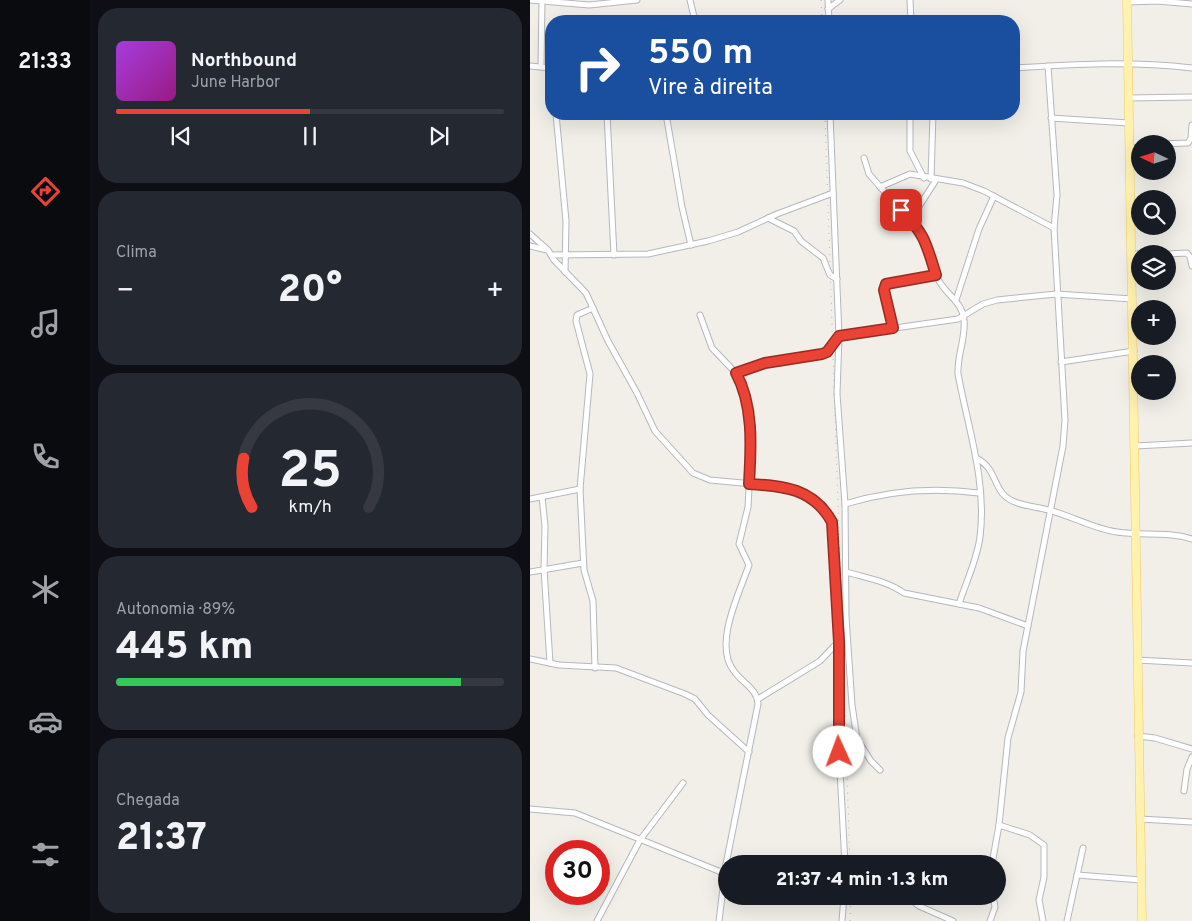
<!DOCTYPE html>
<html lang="pt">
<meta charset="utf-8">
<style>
:root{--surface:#171b24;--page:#242831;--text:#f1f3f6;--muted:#9ea1a6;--line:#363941;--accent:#ea4335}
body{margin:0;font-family:Overpass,sans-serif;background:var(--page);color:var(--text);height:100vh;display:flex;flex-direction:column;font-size:19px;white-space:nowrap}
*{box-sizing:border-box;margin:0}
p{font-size:16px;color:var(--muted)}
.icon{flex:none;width:28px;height:28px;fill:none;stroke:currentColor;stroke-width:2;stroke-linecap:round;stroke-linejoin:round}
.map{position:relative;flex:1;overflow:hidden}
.panel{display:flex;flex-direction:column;gap:8px;padding:8px;background:#0d0f14;width:440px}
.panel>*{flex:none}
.guide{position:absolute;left:15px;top:15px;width:475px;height:105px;border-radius:20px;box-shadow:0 5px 20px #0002;background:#1a4fa0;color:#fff;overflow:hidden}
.needle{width:32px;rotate:274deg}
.controls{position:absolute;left:601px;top:135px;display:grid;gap:10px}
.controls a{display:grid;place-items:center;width:45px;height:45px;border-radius:50%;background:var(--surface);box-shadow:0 5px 20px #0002;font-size:25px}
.speed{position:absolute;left:15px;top:840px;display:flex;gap:10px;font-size:25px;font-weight:700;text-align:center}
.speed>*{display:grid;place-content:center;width:65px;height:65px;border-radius:50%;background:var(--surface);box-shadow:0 5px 20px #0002;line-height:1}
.speed .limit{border:8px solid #d22;background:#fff;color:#111}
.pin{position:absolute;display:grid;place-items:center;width:42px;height:42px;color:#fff;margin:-21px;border-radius:10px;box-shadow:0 2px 8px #0006}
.me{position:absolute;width:55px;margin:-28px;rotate:358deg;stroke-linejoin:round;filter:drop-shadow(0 0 4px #0008)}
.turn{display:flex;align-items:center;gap:18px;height:105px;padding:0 20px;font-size:22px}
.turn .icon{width:65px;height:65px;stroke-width:2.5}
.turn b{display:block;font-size:35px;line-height:42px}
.big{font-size:38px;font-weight:800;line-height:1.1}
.panel .widget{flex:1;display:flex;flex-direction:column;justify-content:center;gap:8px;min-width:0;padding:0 18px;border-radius:20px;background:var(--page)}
.panel .dial{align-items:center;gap:0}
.dial svg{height:130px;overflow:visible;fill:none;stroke:var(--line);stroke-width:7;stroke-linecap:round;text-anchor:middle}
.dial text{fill:var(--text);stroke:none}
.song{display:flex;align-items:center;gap:15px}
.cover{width:60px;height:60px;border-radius:8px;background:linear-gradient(135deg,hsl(280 70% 55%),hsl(310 70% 35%))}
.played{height:5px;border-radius:2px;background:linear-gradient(90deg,var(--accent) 50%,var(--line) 50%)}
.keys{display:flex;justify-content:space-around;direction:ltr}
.heat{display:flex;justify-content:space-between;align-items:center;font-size:28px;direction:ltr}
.charge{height:8px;border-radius:4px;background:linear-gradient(90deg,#34c759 89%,var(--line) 0)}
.trip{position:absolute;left:188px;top:855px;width:288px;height:50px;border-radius:25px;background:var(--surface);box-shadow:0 5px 20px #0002;font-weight:800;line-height:50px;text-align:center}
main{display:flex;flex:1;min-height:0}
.tab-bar{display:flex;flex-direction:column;width:90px;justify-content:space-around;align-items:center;background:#090b0e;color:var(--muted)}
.tab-bar .icon{width:35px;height:35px}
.tab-bar .on{color:var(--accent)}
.tab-bar b{font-size:22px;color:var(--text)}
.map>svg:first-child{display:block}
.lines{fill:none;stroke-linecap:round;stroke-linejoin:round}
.street-casing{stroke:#b5b8bc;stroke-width:7}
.primary-casing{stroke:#f2c960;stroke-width:9}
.street{stroke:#fff;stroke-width:5}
.primary{stroke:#fff2af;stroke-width:8}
.rail{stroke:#b6b7b8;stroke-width:1;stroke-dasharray:1 6;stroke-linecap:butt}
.route-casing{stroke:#982c22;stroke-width:12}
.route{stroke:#ea4335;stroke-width:9}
</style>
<main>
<nav class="tab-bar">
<b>21:33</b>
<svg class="icon on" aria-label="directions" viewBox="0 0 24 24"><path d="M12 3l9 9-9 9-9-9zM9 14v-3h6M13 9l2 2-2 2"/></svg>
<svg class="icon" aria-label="music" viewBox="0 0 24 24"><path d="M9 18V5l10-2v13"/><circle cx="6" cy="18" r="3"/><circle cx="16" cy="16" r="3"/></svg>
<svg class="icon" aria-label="phone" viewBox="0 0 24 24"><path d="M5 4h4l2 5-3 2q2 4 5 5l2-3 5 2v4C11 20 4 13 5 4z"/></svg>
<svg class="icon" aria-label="climate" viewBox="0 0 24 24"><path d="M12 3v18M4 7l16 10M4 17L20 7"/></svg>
<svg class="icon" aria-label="car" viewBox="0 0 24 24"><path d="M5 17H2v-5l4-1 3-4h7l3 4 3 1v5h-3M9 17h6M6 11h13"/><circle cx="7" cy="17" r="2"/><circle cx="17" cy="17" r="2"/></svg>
<svg class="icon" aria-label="filters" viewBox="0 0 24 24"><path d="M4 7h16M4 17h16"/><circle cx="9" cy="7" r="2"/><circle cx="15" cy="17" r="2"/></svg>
</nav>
<section class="panel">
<div class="widget">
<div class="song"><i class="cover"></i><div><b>Northbound</b><p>June Harbor</p></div></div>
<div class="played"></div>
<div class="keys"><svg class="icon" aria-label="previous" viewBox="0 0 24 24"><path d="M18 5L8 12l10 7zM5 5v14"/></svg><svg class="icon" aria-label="pause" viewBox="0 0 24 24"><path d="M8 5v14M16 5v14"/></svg><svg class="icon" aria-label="next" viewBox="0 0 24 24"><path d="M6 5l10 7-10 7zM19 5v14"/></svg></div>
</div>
<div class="widget"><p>Clima</p>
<div class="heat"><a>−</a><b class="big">20°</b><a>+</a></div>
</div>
<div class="widget dial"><svg viewBox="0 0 100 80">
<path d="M14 69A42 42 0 1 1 86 69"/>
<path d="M14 69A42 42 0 0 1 9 39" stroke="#ea4335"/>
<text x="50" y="56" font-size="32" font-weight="700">25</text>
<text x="50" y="72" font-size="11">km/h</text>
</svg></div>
<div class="widget"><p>Autonomia · 89%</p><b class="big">445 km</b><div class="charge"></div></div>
<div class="widget"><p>Chegada</p><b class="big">21:37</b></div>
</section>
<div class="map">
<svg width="662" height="921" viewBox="0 0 662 921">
<rect width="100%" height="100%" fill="#f1efe8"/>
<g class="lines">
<defs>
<g id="street">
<path d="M0,0l59,5 48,-5"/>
<path d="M160,0l5,21"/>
<path d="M298,0l1,21"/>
<path d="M380,0l1,21"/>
<path d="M597,2l30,-1 35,3"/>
<path d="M298,9l12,-9"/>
<path d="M0,66l21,2"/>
<path d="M11,67l1,-67"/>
<path d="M484,68c61,-4 116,-7 178,0"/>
<path d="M598,98l64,-1"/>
<path d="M26,114l10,107 -1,51"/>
<path d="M77,114l7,141"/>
<path d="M136,114l16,93 9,38"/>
<path d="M300,114l9,222 -2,58 8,110 1,113 6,88 5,34 14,22 9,9"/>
<path d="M380,114v37l14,27"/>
<path d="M521,118l78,5"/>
<path d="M628,144l30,-1 3,-5 1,-13"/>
<path d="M599,149l11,-2"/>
<path d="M334,158l5,16 55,63c7,14 7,30 15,44 8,14 24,22 25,39 2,18 -7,35 -6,54 10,54 29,108 22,163 -3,23 -14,45 -21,67"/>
<path d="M401,179l2,-65"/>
<path d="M350,187l30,-13 53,9 21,8 70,37"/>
<path d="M238,218l26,13 7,10 22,17 7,17 7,4"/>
<path d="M381,219l25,-39"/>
<path d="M0,234l18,16 6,10 32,33 22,48 29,52 18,38 38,42 17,7 76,7 27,12 11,7 9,16 6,120 -1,90 7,132"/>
<path d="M0,246l17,4"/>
<path d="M601,254h9"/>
<path d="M638,254l19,-1 3,4 2,9"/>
<path d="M21,255l97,-1 60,-13 30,-9 39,-18 56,-21"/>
<path d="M426,300l23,-71 15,-33"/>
<path d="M63,308l-16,7 -1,6 14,53 -10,115 4,81 9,31 2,67"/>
<path d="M170,315l12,33 22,23 11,26 6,54 -3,56 -9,37 10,21c-10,29 -36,80 -15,106 8,12 23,17 24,33l-32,160"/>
<path d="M363,328l-9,-38 6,-9 47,-6"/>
<path d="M531,362l73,-11"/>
<path d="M205,373l30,-10 57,-9 5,-2 12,-16 119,-17 25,-15 14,-4 59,-6 76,5"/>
<path d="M605,446l57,-3"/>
<path d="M446,458c24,12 15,35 39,44 12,5 25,5 37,9 22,6 42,18 65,21 25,4 50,-1 75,7"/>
<path d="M12,497l3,29 -1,43 6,94"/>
<path d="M0,499l50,-10"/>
<path d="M315,504c45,-14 88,-17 134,-11"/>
<path d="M0,572l53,-9"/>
<path d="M316,572c21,6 41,9 58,21l75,15 49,18"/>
<path d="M0,659l29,6 57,3 69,26 10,5 13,16 41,37"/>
<path d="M607,660l55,3"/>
<path d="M228,699l62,-38 18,-19"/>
<path d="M608,736l17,2 37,11"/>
<path d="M654,791l3,-22 5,-12"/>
<path d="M0,809l45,4 151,61"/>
<path d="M610,819l52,3"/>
<path d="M469,825l31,10 14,10v32l-5,23 4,21"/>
<path d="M462,864l7,-39 9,-87 13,-46 2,-41 40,-205 2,-26 -11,-192 3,-33 -9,-129"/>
<path d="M547,875l64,5"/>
<path d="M376,896l13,10 34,15"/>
<path d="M67,921l43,-81 43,-57"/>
<path d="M189,921l7,-57"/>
<path d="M312,921l2,-25"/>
<path d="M460,921l5,-14 -2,-11"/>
<path d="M537,921l16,-73"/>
</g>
<path id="primary" d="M597,0l15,921"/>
</defs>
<use href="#street" class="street-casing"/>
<use href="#primary" class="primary-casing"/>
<use href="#street" class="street"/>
<use href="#primary" class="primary"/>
<g class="rail">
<path d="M291,0l1,21"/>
<path d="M295,114l25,750"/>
<path d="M320,921l1,-25"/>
</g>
</g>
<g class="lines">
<defs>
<path id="route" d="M309,752v-110l-7,-120c-19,-34 -48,-36 -83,-38 2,-36 5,-78 -13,-111l29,-10 57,-9 5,-2 12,-16 54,-8 -9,-38 2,-6 50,-9c-10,-32 -11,-41 -35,-65"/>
</defs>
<use href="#route" class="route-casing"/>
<use href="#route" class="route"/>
</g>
</svg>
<div class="controls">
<a><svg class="needle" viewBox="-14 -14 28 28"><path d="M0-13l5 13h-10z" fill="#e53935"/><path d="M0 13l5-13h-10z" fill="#9ea1a6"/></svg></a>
<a><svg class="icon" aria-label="search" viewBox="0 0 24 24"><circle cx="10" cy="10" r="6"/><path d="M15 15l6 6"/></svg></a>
<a><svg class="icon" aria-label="layers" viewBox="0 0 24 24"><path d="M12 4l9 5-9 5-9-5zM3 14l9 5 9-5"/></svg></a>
<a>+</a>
<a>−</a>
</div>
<div class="speed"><div class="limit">30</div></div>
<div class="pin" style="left:371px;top:210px;background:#d93025"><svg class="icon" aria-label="arrive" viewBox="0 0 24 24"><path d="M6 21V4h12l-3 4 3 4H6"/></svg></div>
<svg class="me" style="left:309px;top:752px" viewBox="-20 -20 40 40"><circle r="19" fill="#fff"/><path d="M0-13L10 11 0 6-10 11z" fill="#ea4335"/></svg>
<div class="trip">21:37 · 4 min · 1.3 km</div>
<div class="guide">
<div class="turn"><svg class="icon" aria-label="right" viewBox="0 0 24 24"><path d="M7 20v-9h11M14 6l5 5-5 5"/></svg><div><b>550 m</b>Vire à direita</div></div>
</div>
</div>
</main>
